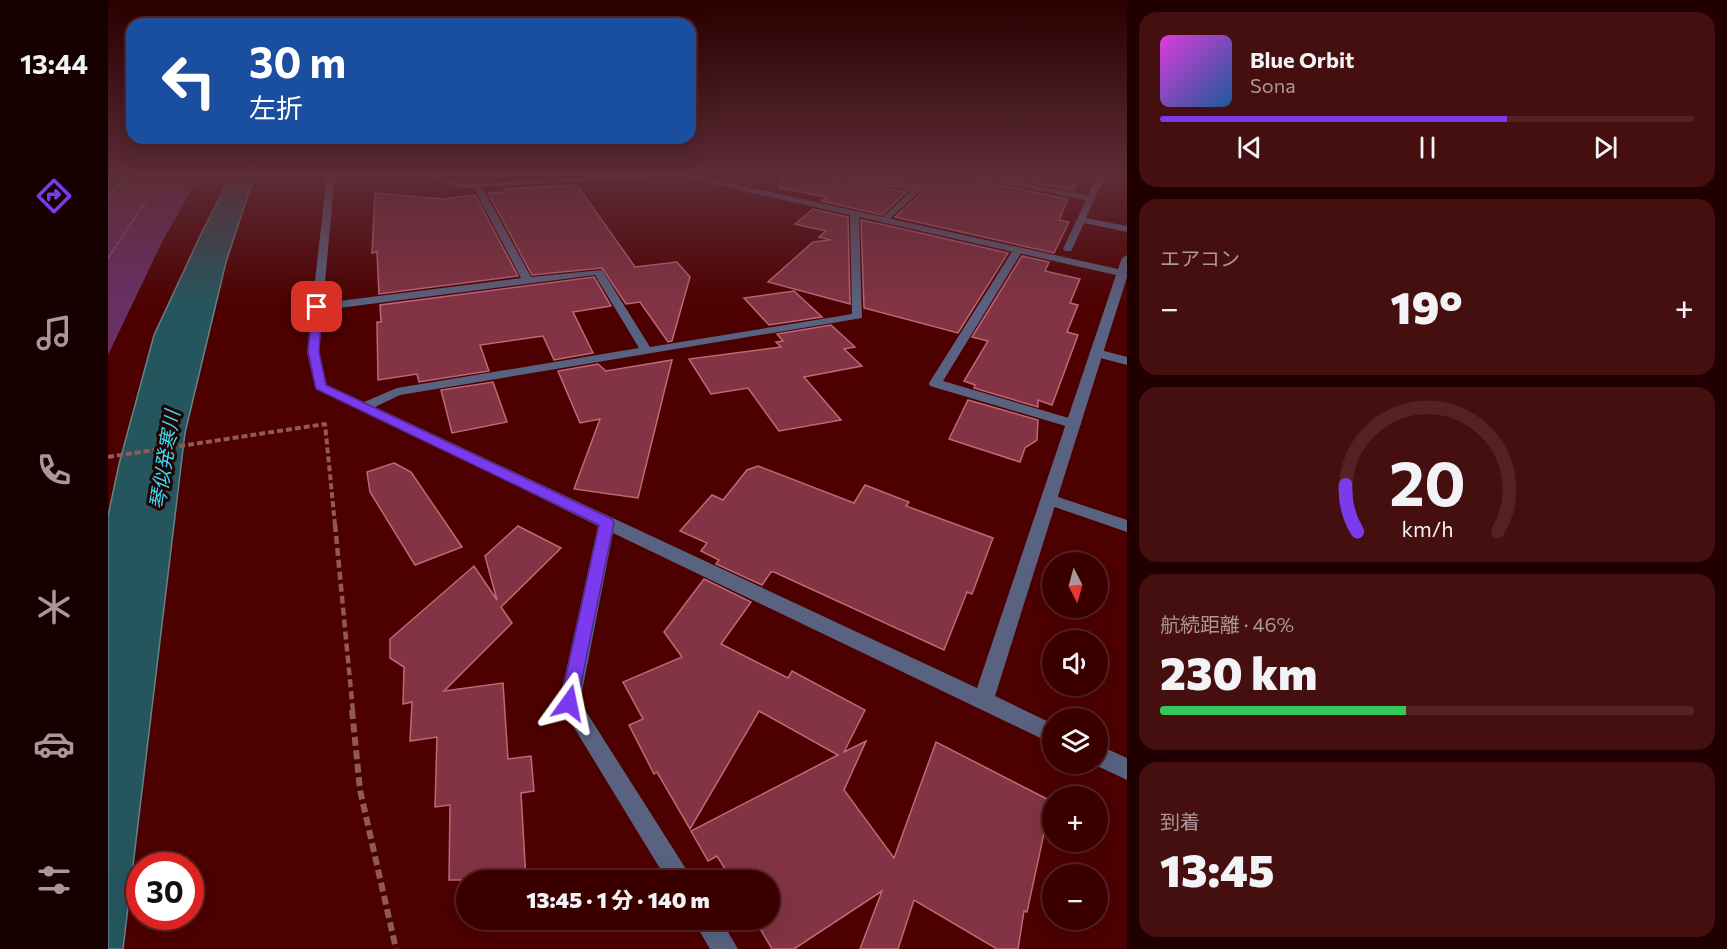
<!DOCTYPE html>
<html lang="ja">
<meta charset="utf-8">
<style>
:root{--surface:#3a0000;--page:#450f0f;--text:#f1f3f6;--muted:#ab9799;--line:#542222;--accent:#7c3aed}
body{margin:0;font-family:Commissioner,"Noto Sans JP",sans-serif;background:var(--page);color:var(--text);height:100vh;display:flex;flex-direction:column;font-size:22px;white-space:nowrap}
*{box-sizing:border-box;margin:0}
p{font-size:20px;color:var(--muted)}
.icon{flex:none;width:33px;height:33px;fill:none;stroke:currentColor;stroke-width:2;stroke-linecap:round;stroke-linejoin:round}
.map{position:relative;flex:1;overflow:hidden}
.details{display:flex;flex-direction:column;gap:12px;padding:12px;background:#200000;width:600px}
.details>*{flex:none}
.banner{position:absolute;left:18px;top:18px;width:570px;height:126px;border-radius:18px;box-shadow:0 6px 24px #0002,0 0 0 2px var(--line);background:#1a4fa0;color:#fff;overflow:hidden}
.needle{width:39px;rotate:174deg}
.fabs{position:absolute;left:934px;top:552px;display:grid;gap:12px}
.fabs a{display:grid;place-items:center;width:66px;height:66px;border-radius:50%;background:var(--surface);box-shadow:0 6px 24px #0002,0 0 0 2px var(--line);font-size:30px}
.speed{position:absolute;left:18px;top:852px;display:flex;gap:12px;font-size:30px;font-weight:700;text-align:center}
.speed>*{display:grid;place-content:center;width:78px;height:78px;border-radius:50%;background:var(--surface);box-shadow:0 6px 24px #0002,0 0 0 2px var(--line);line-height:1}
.speed .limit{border:9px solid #d22;background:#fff;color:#111}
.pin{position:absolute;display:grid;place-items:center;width:51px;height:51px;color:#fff;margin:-26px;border-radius:12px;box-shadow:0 3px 9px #0006}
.me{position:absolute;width:66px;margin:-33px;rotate:12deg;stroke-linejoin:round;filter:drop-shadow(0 0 4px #0008)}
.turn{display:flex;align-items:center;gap:21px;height:126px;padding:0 24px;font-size:27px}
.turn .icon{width:78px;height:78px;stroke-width:2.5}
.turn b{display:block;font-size:42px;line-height:51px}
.big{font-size:45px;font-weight:800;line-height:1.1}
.details .card{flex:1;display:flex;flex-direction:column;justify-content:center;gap:9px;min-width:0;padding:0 21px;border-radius:18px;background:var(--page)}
.details .dial{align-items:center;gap:0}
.dial svg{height:156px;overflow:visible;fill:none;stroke:var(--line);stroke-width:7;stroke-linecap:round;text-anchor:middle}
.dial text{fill:var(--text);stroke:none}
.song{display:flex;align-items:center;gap:18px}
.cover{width:72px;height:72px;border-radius:9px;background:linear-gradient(135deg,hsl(300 70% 55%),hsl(210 70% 35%))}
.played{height:6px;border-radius:3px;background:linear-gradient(90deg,var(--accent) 65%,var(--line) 65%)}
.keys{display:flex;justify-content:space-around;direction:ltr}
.heat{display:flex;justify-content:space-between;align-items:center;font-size:33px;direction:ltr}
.charge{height:9px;border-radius:4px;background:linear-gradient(90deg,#34c759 46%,var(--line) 0)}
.trip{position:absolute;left:348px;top:870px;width:324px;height:60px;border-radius:30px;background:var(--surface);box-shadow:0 6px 24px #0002,0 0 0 2px var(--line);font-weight:800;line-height:60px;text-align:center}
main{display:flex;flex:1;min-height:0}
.dock{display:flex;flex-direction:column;width:108px;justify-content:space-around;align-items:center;background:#170000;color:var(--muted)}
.dock .icon{width:42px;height:42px}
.dock .current{color:var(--accent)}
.dock b{font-size:27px;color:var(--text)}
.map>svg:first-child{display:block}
.green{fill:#693066}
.water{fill:#25565e;stroke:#668287;stroke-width:1.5}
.building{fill:#823344;stroke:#be6978;stroke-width:1.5}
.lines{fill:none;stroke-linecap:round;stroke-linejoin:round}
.path-far3{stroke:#905958;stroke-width:2;stroke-dasharray:4 1.5;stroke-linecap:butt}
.path-far2{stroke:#905958;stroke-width:4;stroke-dasharray:6 3;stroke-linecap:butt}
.path-far1{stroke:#905958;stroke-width:4.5;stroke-dasharray:8 4;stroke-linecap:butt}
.path{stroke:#905958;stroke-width:6;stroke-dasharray:9 4.5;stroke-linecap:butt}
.service{fill:#596381;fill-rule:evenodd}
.minor{fill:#596381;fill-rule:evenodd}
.route{fill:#7c3aed;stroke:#51269a;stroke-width:1.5}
.labels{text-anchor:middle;stroke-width:6;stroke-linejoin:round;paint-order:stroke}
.water-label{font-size:20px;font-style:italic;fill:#39ddf5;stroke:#200302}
</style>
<main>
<nav class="dock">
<b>13:44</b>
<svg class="icon current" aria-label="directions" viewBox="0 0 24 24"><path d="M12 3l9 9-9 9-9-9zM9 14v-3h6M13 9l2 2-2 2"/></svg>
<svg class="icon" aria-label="music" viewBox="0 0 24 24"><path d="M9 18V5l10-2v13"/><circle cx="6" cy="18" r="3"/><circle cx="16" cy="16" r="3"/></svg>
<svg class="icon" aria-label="phone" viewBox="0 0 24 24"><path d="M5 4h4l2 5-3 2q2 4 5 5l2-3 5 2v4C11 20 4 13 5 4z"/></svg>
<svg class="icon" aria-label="climate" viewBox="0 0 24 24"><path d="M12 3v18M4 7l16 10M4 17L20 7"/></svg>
<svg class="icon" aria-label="car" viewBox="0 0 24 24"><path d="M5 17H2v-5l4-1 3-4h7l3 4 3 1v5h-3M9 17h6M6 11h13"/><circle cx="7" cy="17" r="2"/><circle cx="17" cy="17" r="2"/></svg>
<svg class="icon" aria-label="filters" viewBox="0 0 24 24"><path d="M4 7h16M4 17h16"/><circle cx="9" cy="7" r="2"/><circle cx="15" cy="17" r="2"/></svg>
</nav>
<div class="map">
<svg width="1019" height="949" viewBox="0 0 1019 949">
<rect width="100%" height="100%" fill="#4d0000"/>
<path class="green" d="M0,174h93l-39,68 -54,113z"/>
<path class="water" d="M124,174h23l-29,88 -41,171 -62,516h-15v-433l11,-52 35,-129 47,-101z"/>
<g class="building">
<path d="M673,174h49l5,5 71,13 -24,23 -60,-14 4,-4 -46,-9z"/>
<path d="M736,174h109l2,2 113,23 -9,21 10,2 -15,31 -159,-36 28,-25 -1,-4z"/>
<path d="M873,174h48l48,8 -4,8z"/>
<path d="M469,185l58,82 42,-5 13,15 -18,64 -4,1 -28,-40 -14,2 -24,-36 -70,7 -44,-82 18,-1 -1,-3z"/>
<path d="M267,193l67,6 33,-4 43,81 -139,18 -2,-42 -5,1z"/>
<path d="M705,209l35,8 2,87 -82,-22 45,-40 18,-2 -12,-3 7,-6 -31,-7z"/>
<path d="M753,220l24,5 123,28 -50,80 -94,-25z"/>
<path d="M914,256l27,6 -4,9 35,8 -10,24 8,2 -11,27 11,3 -26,70 -14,-5v7l-64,-19 1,-3 -11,-4 24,-40 -16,-4z"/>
<path d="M486,277l17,29 -38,6 20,41 -39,7 -11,-24 -63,9 9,26 -70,11 -2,-8 -39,6 -1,-58h4l-1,-17z"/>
<path d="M686,291l28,26 -53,8 -25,-27z"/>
<path d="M723,325l24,22 -11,2 18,17 -58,11 37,43 -62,11 -31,-43 -37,6 -22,-35 92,-12 -5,-5 7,-1 -6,-7z"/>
<path d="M564,360l-34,138 -64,-9 26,-70 -20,4 -22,-52 40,-7 8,7z"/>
<path d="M385,382l14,40 -55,11 -11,-43z"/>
<path d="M860,400l70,20 -1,20 -12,8 -5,14 -71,-23z"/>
<path d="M286,463l17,9 51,75 -47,18 -45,-73 -3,-20z"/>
<path d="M650,466l96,37 11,-18 44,17 -3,4 87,32 -21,56 -5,-2 -23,58 -170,-78h-3l-9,13 -46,-21 3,-4 -18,-9 6,-8 -27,-12 32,-36 11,5 24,-30z"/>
<path d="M410,526l43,22 -60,59 11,16 -68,68 59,-8 5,76 23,-3 3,35 -13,2 5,87h-77l1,-75 -15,2 2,-70 -27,4 2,-39 -9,2 1,-37 -14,-9v-19l84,-73 23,34 -12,-44z"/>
<path d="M596,579l47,23 -30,42 67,34 4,-7 73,39 -21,42 22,-11 -22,49 50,68 42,-116 115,59 -24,111 -3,-1 -6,38h-21l-83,-49 -16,49h-38l22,-58 -88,58h-22l-17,-29h15v-40h-38l-15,-24 -9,5 -17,-30 147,-76 -79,-44 -69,118 -33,-57 -3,2 -25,-49 14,-6 -20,-37 59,-25 -18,-25z"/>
</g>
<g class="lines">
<path class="path-far3" d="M0,258l56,-84"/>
<path class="path-far2" d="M0,457l217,-33 10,101"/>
<path class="path-far1" d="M227,524l18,188"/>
<path class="path" d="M244,710l8,80 36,159"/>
<g class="service">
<path d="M17,174h8l-25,27v-8z"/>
<path d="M724,174l85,14 4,2 -36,33 -4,-3 1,-2 29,-27 -76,-14z"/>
<path d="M847,174h15l118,21 10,-21h8l-20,44 41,8v6l-43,-9 -13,28h-6l-2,-2 23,-49z"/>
<path d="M910,247l5,3 -80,131 136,40 2,3 -2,3h-10l-139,-41 -1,-3 84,-133z"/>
<path d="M989,349l30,8v8l-34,-9 -2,-3z"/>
<path d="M941,494l78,26v12l-84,-29 -2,-4 2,-4z"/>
</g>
<g class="minor">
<path d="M219,174h8l-12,129 198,-25 -47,-90h-14l-35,-14h11l28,10 179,-10h45l430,95 4,-11 5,-3v22l-132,419 58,28v20l-440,-211 -33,169 113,178h-26l-108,-177 39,-177 -283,-139 -8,-35zM571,176l171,39 2,99 -202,33 -48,-77 -71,7 -49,-90zM751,217l257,58 -139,413 -602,-281 25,-12 462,-77zM487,275l44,73 -242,40 -33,14 -37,-17 -8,-33 4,-42z"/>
<path d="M990,745l29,13v22l-34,-16h5z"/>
<path d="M585,920h28l17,29h-28z"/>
</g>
</g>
<linearGradient id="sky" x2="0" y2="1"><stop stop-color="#2a0000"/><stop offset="0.57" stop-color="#5c2c37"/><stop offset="1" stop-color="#5c2c37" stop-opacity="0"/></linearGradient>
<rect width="1019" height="307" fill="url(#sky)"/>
<path class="route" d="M209,304l5,3 -3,45 7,33 286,134 2,4 -38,185 -7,3 -6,-3 -3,-5 39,-178 -283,-136 -8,-37 4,-45z"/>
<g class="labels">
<g class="water-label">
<text transform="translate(57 460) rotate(-81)" y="7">琴似発寒川</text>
</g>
</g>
</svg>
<div class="fabs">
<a><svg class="needle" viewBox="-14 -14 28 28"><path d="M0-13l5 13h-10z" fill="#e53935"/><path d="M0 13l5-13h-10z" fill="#ab9799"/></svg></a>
<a><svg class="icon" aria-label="sound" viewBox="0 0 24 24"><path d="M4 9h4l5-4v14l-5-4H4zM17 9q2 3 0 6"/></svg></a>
<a><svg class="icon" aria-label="layers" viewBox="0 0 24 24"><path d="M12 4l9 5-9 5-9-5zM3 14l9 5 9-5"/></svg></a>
<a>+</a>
<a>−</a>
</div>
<div class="speed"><div class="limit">30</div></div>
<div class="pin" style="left:209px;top:307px;background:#d93025"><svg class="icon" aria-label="arrive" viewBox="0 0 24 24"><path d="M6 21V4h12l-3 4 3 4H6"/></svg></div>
<svg class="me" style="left:461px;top:703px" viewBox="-20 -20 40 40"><path d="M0-17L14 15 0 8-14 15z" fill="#7c3aed" stroke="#fff" stroke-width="4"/></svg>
<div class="trip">13:45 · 1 分 · 140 m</div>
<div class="banner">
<div class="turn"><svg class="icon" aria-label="left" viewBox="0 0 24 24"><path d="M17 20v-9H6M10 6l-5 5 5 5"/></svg><div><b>30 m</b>左折</div></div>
</div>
</div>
<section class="details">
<div class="card">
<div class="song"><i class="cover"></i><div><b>Blue Orbit</b><p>Sona</p></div></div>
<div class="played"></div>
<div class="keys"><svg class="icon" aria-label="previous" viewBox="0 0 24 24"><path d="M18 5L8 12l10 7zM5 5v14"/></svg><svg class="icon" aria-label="pause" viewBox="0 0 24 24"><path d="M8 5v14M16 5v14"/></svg><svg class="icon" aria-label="next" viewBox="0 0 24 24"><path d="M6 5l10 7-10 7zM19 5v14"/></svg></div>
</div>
<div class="card"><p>エアコン</p>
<div class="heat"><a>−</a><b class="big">19°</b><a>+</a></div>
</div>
<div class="card dial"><svg viewBox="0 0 100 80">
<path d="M14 69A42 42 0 1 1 86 69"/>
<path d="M14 69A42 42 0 0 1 8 45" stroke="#7c3aed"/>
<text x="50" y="56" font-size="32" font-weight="700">20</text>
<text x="50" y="72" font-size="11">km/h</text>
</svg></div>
<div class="card"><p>航続距離 · 46%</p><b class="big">230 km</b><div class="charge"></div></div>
<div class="card"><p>到着</p><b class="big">13:45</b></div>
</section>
</main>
